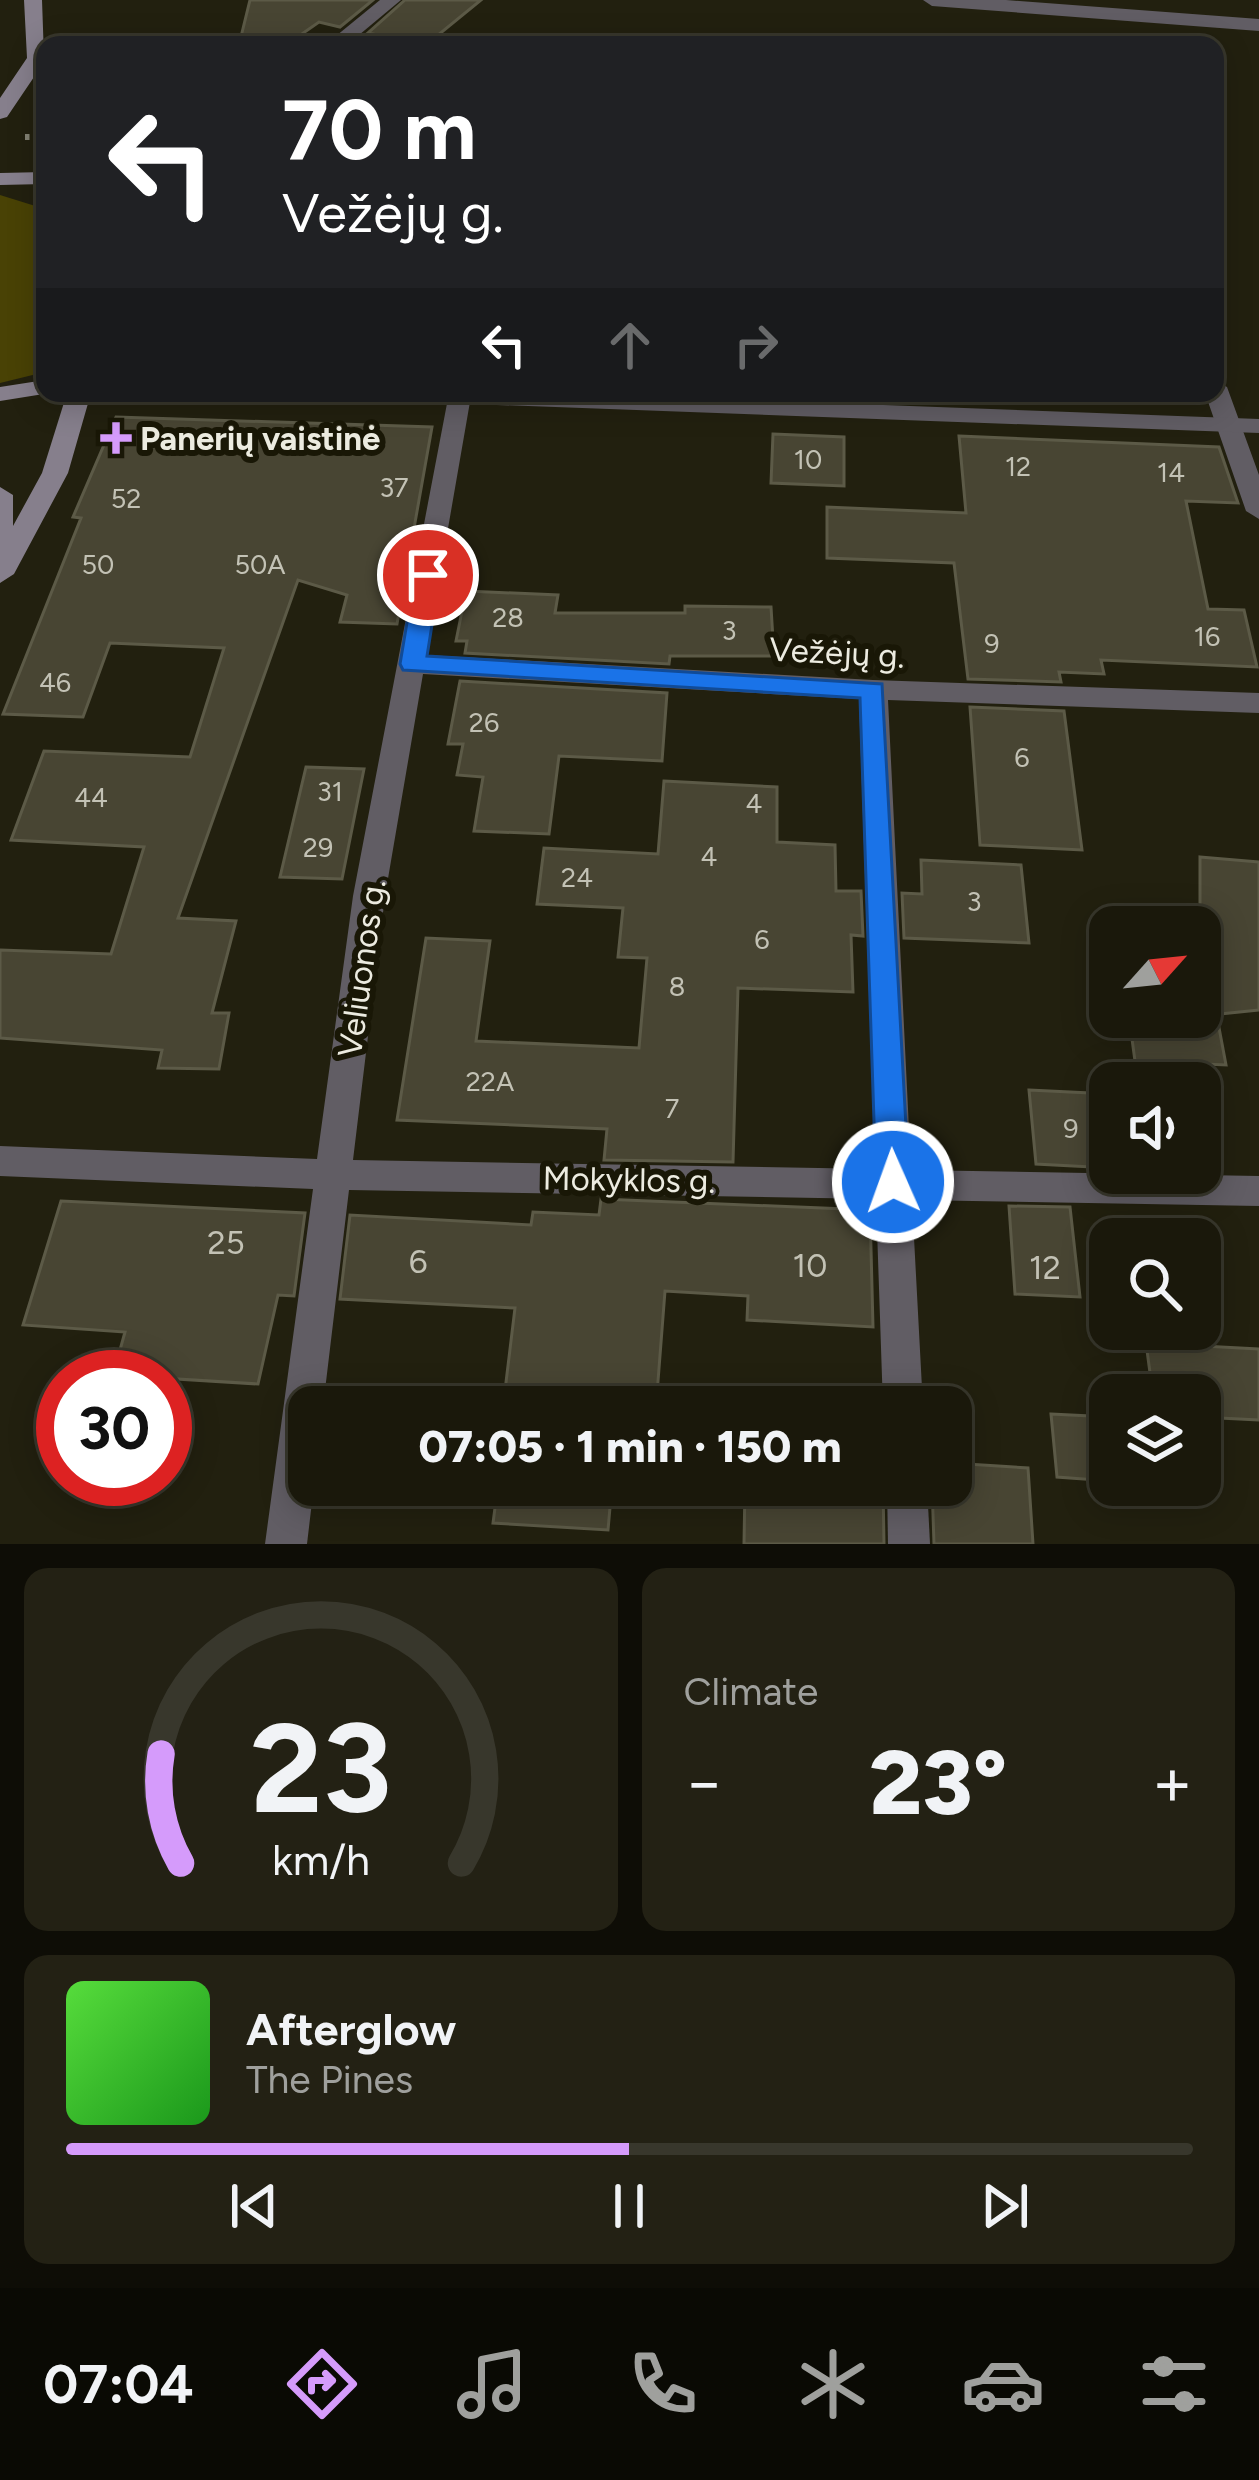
<!DOCTYPE html>
<meta charset="utf-8">
<style>
:root{--surface:#1a180b;--page:#232114;--text:#f1f3f6;--muted:#9fa09d;--line:#38372c;--accent:#d59bfb}
body{margin:0;font-family:Figtree,sans-serif;background:var(--page);color:var(--text);height:100vh;display:flex;flex-direction:column;font-size:45px;white-space:nowrap}
*{box-sizing:border-box;margin:0}
p{font-size:39px;color:var(--muted)}
.icon{flex:none;width:66px;height:66px;fill:none;stroke:currentColor;stroke-width:2;stroke-linecap:round;stroke-linejoin:round}
.map{position:relative;height:1544px;overflow:hidden}
.drawer{display:flex;flex-direction:column;gap:24px;padding:24px;background:#0e0d06;flex:1}
.drawer>*{flex:none}
.top-card{position:absolute;left:36px;top:36px;width:1188px;height:366px;border-radius:24px;box-shadow:0 6px 30px #0003,0 0 0 3px var(--line);background:#202124;color:#fff;overflow:hidden}
.needle{width:78px;rotate:63deg}
.fabs{position:absolute;left:1089px;top:906px;display:grid;gap:24px}
.fabs a{display:grid;place-items:center;width:132px;height:132px;border-radius:24px;background:var(--surface);box-shadow:0 6px 30px #0003,0 0 0 3px var(--line);font-size:60px}
.speed{position:absolute;left:36px;top:1350px;display:flex;gap:24px;font-size:60px;font-weight:700;text-align:center}
.speed>*{display:grid;place-content:center;width:156px;height:156px;border-radius:50%;background:var(--surface);box-shadow:0 6px 30px #0003,0 0 0 3px var(--line);line-height:1}
.speed .limit{border:18px solid #d22;background:#fff;color:#111}
.pin{position:absolute;display:grid;place-items:center;width:102px;height:102px;color:#fff;margin:-51px;border:6px solid #fff;border-radius:50%;box-shadow:0 3px 12px #0007}
.me{position:absolute;width:132px;margin:-66px;rotate:358deg;stroke-linejoin:round;filter:drop-shadow(0 0 9px #0008)}
.turn{display:flex;align-items:center;gap:42px;height:252px;padding:0 48px;font-size:54px}
.turn .icon{width:156px;height:156px;stroke-width:2.5}
.turn b{display:block;font-size:84px;line-height:102px}
.lanes{display:flex;align-items:center;height:114px;padding:0 48px;background:#0003;justify-content:center;gap:60px;direction:ltr}
.lanes .off{opacity:.35}
.big{font-size:90px;font-weight:800;line-height:1.1}
.drawer .card{flex:1;display:flex;flex-direction:column;justify-content:center;gap:18px;min-width:0;padding:0 42px;border-radius:24px;background:var(--page)}
.drawer .dial{align-items:center;gap:0}
.dial svg{height:312px;overflow:visible;fill:none;stroke:var(--line);stroke-width:7;stroke-linecap:round;text-anchor:middle}
.dial text{fill:var(--text);stroke:none}
.song{display:flex;align-items:center;gap:36px}
.cover{width:144px;height:144px;border-radius:18px;background:linear-gradient(135deg,hsl(110 70% 55%),hsl(120 70% 35%))}
.played{height:12px;border-radius:6px;background:linear-gradient(90deg,var(--accent) 50%,var(--line) 50%)}
.keys{display:flex;justify-content:space-around;direction:ltr}
.heat{display:flex;justify-content:space-between;align-items:center;font-size:66px;direction:ltr}
.drawer .tiles{flex:1;display:grid;gap:24px;grid-template-columns:1fr 1fr}
.card:last-child{grid-column:span 2}
.trip{position:absolute;left:288px;top:1386px;width:684px;height:120px;border-radius:24px;background:var(--surface);box-shadow:0 6px 30px #0003,0 0 0 3px var(--line);font-weight:800;line-height:120px;text-align:center}
.tab-bar{display:flex;height:192px;justify-content:space-around;align-items:center;background:#0a0a04;color:var(--muted)}
.tab-bar .icon{width:84px;height:84px}
.tab-bar .current{color:var(--accent)}
.tab-bar b{font-size:54px;color:var(--text)}
.map>svg:first-child{display:block}
.green{fill:#494205}
.building{fill:#484533;stroke:#5c5a47;stroke-width:3}
.lines{fill:none;stroke-linecap:round;stroke-linejoin:round}
.path{stroke:#828173;stroke-width:6;stroke-dasharray:4.5 6;stroke-linecap:butt}
.minor{fill:#615d64;fill-rule:evenodd}
.tertiary{fill:#615d64;fill-rule:evenodd}
.secondary{fill:#867f8c;fill-rule:evenodd}
.route{fill:#1a73e8;stroke:#114b97;stroke-width:3}
.poi-dot{fill:#d59bfb;stroke:#191706;stroke-width:4.5}
.labels{text-anchor:middle;stroke-width:12;stroke-linejoin:round;paint-order:stroke}
.number-label{font-size:27px;fill:#c3c2b5}
.poi-label{font-size:33px;font-weight:bold;fill:#ecebe0;stroke:#191706;text-anchor:start}
.street-label{font-size:33px;fill:#ecebe0;stroke:#191706}
.near-number-label{font-size:33px;fill:#c3c2b5}
</style>
<div class="map">
<svg width="1259" height="1544" viewBox="0 0 1259 1544">
<rect width="100%" height="100%" fill="#22200f"/>
<path class="green" d="M0,195l45,14v163l-45,11z"/>
<g class="building">
<path d="M250,0h123l-33,27 -21,-5 -33,23h-47z"/>
<path d="M405,0h76l-55,45 -58,-12z"/>
<path d="M116,417l316,10 -35,197 -57,-2 7,-27 -49,-15 -120,338 58,3 -24,92h17l-10,56 -61,-1 4,-18 -162,-12v-88l111,4 33,-107 -133,-7 33,-89 146,6 34,-109 -114,-5 -27,74 -80,-3 78,-196 -8,-1z"/>
<path d="M773,434l71,3v49l-73,-3z"/>
<path d="M959,436l260,11 19,56 -52,-2 22,108 36,1 13,57 -156,-7 3,14 -45,-2 2,10 -93,-3 -14,-116 -127,-5v-51l139,6z"/>
<path d="M466,591l92,4 -3,18h130v-7l86,1 3,49h-104l-1,8 -204,-11 2,-12h-11z"/>
<path d="M460,681l207,12 -5,68 -103,-5 -10,78 -75,-3 9,-54 -26,-2 6,-31h-15z"/>
<path d="M970,707l94,4 18,139 -102,-5z"/>
<path d="M306,767l58,2 -22,110 -62,-2z"/>
<path d="M664,781l113,6v55l58,3 1,46h25l2,45 -12,-1 2,57 -115,-4 -5,174 -129,-2 3,-31 -210,-9 29,-182 64,3 -14,100 163,7 8,-90 -29,-1 5,-49 -86,-4 7,-56 114,6z"/>
<path d="M1200,857l59,5v148l-59,6z"/>
<path d="M921,860l100,5 8,78 -125,-5 -2,-45 20,1z"/>
<path d="M1129,1017h88l9,48 -91,-4z"/>
<path d="M1029,1090l81,4v74l-74,-4z"/>
<path d="M601,1199l269,11 3,117 -126,-7 1,-24 -83,-5 -9,116h-153l12,-99 -175,-9 10,-84 181,10 2,-13 66,3z"/>
<path d="M61,1201l244,12 -11,83 -16,-1 -20,89 -145,-9 12,-43 -102,-7z"/>
<path d="M1009,1206l61,1 10,90 -65,-3z"/>
<path d="M1146,1343l113,6v71l-59,-3v-22h-47z"/>
<path d="M1051,1414l59,3v64l-53,-4z"/>
<path d="M951,1463l77,5 5,76h-99l-2,-59h19z"/>
<path d="M498,1485h114l-4,45 -115,-7z"/>
<path d="M745,1485h138l1,59h-140z"/>
</g>
<g class="lines">
<path class="path" d="M25,137h20"/>
<g class="minor">
<path d="M380,0h21l-54,45h-22z"/>
<path d="M923,0h83l253,19v12l-327,-25z"/>
<path d="M1215,380l12,7 32,88v44l-13,-8 -41,-118h10z"/>
<path d="M449,393l22,3 -45,259 447,25 386,13v20l-371,-13 23,470 348,6v30l-347,-6 11,207h-40l-7,-208 -527,-9 -26,217h-14v78h5l-7,59h-42l48,-355 -313,-13v-30l317,13 36,-263zM423,674l436,25 16,470 -522,-9 32,-264z"/>
<path d="M887,1485h40l3,59h-42z"/>
</g>
<path class="tertiary" d="M350,393h212l697,26v14l-897,-33z"/>
<g class="secondary">
<path d="M24,0h18l3,86 -11,-9 -27,40 -7,2v-21l27,-40z"/>
<path d="M45,172v12l-45,1v-12z"/>
<path d="M45,380v13h5l-50,8v-14z"/>
<path d="M67,393h24l-23,80 -54,101 -14,9v-96l13,8v31l29,-53z"/>
</g>
</g>
<path class="route" d="M428,567l12,8 -13,81 455,28 27,498 -5,10 -11,4 -12,-4 -5,-10 -16,-484 -457,-28 -3,-6 15,-89z"/>
<path class="poi-dot" d="M110 420h12v12h12v12h-12v12h-12v-12h-12v-12h12z"/>
<g class="labels">
<g class="number-label">
<text x="808" y="469">10</text>
<text x="1018" y="476">12</text>
<text x="1171" y="482">14</text>
<text x="394" y="497">37</text>
<text x="126" y="508">52</text>
<text x="98" y="574">50</text>
<text x="260" y="574">50A</text>
<text x="508" y="627">28</text>
<text x="729" y="640">3</text>
<text x="1207" y="646">16</text>
<text x="992" y="653">9</text>
<text x="55" y="692">46</text>
<text x="484" y="732">26</text>
<text x="1022" y="767">6</text>
<text x="330" y="801">31</text>
<text x="91" y="807">44</text>
<text x="754" y="813">4</text>
<text x="318" y="857">29</text>
<text x="709" y="866">4</text>
<text x="577" y="887">24</text>
<text x="974" y="911">3</text>
<text x="762" y="949">6</text>
<text x="677" y="996">8</text>
<text x="490" y="1091">22A</text>
<text x="672" y="1118">7</text>
<text x="1071" y="1138">9</text>
</g>
<g class="poi-label">
<text x="140" y="450">Panerių vaistinė</text>
</g>
<g class="street-label">
<text transform="translate(837 652) rotate(3)" y="12">Vežėjų g.</text>
<text transform="translate(361 968) rotate(-82)" y="12">Veliuonos g.</text>
<text transform="translate(629 1179) rotate(1)" y="12">Mokyklos g.</text>
</g>
<g class="near-number-label">
<text x="226" y="1254">25</text>
<text x="418" y="1273">6</text>
<text x="810" y="1277">10</text>
<text x="1045" y="1279">12</text>
</g>
</g>
</svg>
<div class="fabs">
<a><svg class="needle" viewBox="-14 -14 28 28"><path d="M0-13l5 13h-10z" fill="#e53935"/><path d="M0 13l5-13h-10z" fill="#9fa09d"/></svg></a>
<a><svg class="icon" aria-label="sound" viewBox="0 0 24 24"><path d="M4 9h4l5-4v14l-5-4H4zM17 9q2 3 0 6"/></svg></a>
<a><svg class="icon" aria-label="search" viewBox="0 0 24 24"><circle cx="10" cy="10" r="6"/><path d="M15 15l6 6"/></svg></a>
<a><svg class="icon" aria-label="layers" viewBox="0 0 24 24"><path d="M12 4l9 5-9 5-9-5zM3 14l9 5 9-5"/></svg></a>
</div>
<div class="speed"><div class="limit">30</div></div>
<div class="pin" style="left:428px;top:575px;background:#d93025"><svg class="icon" aria-label="arrive" viewBox="0 0 24 24"><path d="M6 21V4h12l-3 4 3 4H6"/></svg></div>
<svg class="me" style="left:893px;top:1182px" viewBox="-20 -20 40 40"><circle r="17" fill="#1a73e8" stroke="#fff" stroke-width="3"/><path d="M0-11L8 9 0 5-8 9z" fill="#fff"/></svg>
<div class="trip">07:05 · 1 min · 150 m</div>
<div class="top-card">
<div class="turn"><svg class="icon" aria-label="left" viewBox="0 0 24 24"><path d="M17 20v-9H6M10 6l-5 5 5 5"/></svg><div><b>70 m</b>Vežėjų g.</div></div>
<div class="lanes"><svg class="icon" aria-label="left" viewBox="0 0 24 24"><path d="M17 20v-9H6M10 6l-5 5 5 5"/></svg><svg class="icon off" aria-label="ahead" viewBox="0 0 24 24"><path d="M12 20V5M6 11l6-6 6 6"/></svg><svg class="icon off" aria-label="right" viewBox="0 0 24 24"><path d="M7 20v-9h11M14 6l5 5-5 5"/></svg></div>
</div>
</div>
<section class="drawer">
<div class="tiles">
<div class="card dial"><svg viewBox="0 0 100 80">
<path d="M14 69A42 42 0 1 1 86 69"/>
<path d="M14 69A42 42 0 0 1 9 41" stroke="#d59bfb"/>
<text x="50" y="56" font-size="32" font-weight="700">23</text>
<text x="50" y="72" font-size="11">km/h</text>
</svg></div>
<div class="card"><p>Climate</p>
<div class="heat"><a>−</a><b class="big">23°</b><a>+</a></div>
</div>
<div class="card">
<div class="song"><i class="cover"></i><div><b>Afterglow</b><p>The Pines</p></div></div>
<div class="played"></div>
<div class="keys"><svg class="icon" aria-label="previous" viewBox="0 0 24 24"><path d="M18 5L8 12l10 7zM5 5v14"/></svg><svg class="icon" aria-label="pause" viewBox="0 0 24 24"><path d="M8 5v14M16 5v14"/></svg><svg class="icon" aria-label="next" viewBox="0 0 24 24"><path d="M6 5l10 7-10 7zM19 5v14"/></svg></div>
</div>
</div>
</section>
<nav class="tab-bar">
<b>07:04</b>
<svg class="icon current" aria-label="directions" viewBox="0 0 24 24"><path d="M12 3l9 9-9 9-9-9zM9 14v-3h6M13 9l2 2-2 2"/></svg>
<svg class="icon" aria-label="music" viewBox="0 0 24 24"><path d="M9 18V5l10-2v13"/><circle cx="6" cy="18" r="3"/><circle cx="16" cy="16" r="3"/></svg>
<svg class="icon" aria-label="phone" viewBox="0 0 24 24"><path d="M5 4h4l2 5-3 2q2 4 5 5l2-3 5 2v4C11 20 4 13 5 4z"/></svg>
<svg class="icon" aria-label="climate" viewBox="0 0 24 24"><path d="M12 3v18M4 7l16 10M4 17L20 7"/></svg>
<svg class="icon" aria-label="car" viewBox="0 0 24 24"><path d="M5 17H2v-5l4-1 3-4h7l3 4 3 1v5h-3M9 17h6M6 11h13"/><circle cx="7" cy="17" r="2"/><circle cx="17" cy="17" r="2"/></svg>
<svg class="icon" aria-label="filters" viewBox="0 0 24 24"><path d="M4 7h16M4 17h16"/><circle cx="9" cy="7" r="2"/><circle cx="15" cy="17" r="2"/></svg>
</nav>
